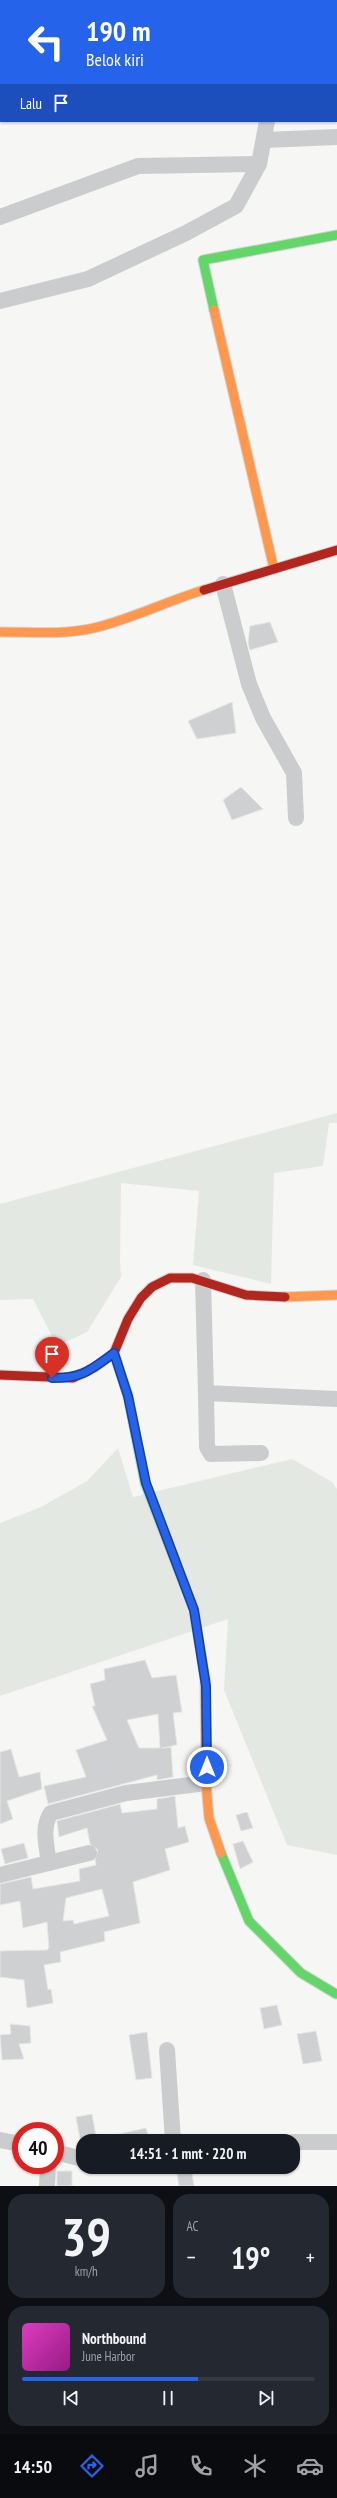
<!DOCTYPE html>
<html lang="id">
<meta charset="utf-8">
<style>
:root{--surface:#171b24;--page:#242831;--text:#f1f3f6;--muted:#9ea1a6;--line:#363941;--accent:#2563eb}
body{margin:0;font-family:"PT Sans Narrow",sans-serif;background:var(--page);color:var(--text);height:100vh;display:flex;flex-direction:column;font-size:15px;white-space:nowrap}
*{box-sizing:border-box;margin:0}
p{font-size:13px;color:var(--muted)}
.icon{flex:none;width:22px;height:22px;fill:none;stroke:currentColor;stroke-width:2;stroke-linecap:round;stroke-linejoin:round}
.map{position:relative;height:2186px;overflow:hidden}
.panel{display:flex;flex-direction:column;gap:8px;padding:8px;background:#0d0f14;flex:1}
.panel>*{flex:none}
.guide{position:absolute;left:0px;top:0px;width:337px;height:122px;box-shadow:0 1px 3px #0004;background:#2563eb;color:#fff;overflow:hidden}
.speed{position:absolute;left:12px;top:2122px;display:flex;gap:8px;font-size:20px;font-weight:700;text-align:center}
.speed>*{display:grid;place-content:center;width:52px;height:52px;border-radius:50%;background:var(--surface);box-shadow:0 1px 3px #0004;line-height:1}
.speed .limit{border:6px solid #d22;background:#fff;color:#111}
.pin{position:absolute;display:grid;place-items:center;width:34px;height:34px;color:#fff;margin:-41px -17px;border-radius:50% 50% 50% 0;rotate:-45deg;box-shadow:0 0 4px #0007}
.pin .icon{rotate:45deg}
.me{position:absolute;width:44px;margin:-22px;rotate:0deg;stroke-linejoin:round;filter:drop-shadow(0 0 3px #0008)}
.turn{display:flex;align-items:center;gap:14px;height:84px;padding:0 20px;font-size:18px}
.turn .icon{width:52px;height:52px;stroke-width:2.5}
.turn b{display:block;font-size:28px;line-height:34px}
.then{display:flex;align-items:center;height:38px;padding:0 20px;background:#0003;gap:8px;font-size:15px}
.big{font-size:30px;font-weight:800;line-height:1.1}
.panel .widget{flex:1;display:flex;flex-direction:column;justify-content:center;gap:6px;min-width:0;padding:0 14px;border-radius:16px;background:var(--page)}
.panel .dial{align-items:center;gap:0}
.dial b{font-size:52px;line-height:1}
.song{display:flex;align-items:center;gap:12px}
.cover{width:48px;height:48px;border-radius:6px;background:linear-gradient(135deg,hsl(310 70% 55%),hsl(310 70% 35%))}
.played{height:4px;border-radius:2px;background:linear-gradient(90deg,var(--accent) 60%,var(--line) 60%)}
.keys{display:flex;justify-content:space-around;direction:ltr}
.heat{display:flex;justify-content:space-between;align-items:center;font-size:22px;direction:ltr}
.panel .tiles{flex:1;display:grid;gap:8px;grid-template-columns:1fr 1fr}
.widget:last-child{grid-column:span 2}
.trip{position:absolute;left:76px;top:2134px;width:224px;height:40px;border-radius:16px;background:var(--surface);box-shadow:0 1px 3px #0004;font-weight:800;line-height:40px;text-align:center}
.menu{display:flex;height:64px;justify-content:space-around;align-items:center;background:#090b0e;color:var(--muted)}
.menu .icon{width:28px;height:28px}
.menu .selected{color:var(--accent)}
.menu b{font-size:18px;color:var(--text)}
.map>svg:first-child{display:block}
.green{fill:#e4e8e3}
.building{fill:#ced0d1;stroke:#e6e6e5;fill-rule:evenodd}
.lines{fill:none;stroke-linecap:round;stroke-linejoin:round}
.fast-casing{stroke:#d3d4d5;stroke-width:11}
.slow-casing{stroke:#d3d4d5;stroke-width:11}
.jam-casing{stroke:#d3d4d5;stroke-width:11}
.street{stroke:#cbcccd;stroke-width:16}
.fast{stroke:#63d668;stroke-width:9}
.slow{stroke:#ff974d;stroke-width:9}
.jam{stroke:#b3261e;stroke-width:9}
.route-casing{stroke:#184099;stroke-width:10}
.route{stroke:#2563eb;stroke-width:7}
</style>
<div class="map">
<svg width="337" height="2186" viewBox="0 0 337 2186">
<rect width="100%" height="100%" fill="#f6f6f5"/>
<g class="green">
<path d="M337,1113v10h-8l-6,43 -49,7 -3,111 -78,-19 6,-74 -78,-8 -1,77 1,17 -34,55 -30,14 -24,-47 -33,1v-96z"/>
<path d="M118,1448l15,49 159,-38 40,23 5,7v366l-50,-10 -63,-155 4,-71 -228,77v-173l41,-16 46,-26z"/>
</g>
<g class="building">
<path d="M270,622l8,20 -28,8 -2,-7 2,-17z"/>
<path d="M232,702l4,31 -39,6 -9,-18z"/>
<path d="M241,787l22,22 -31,11 -9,-20z"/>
<path d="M145,1660l7,18 24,-3 6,37 -9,1 4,32 -15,3 9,-1 2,30 -16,3v-5l-109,29 -4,-18 42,-9 -10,-27 31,-10 -15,-34h3l-5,-22 15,-4 -1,-11zM158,1714l2,34h-21l-12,-28z"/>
<path d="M11,1749l8,28 21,-5 2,17 -35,12 6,18 -13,5v-72z"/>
<path d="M175,1796l3,32 7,-2 4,16 -24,7 5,21 -37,12 7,41 -36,9 1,9 -45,11 1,10 -17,3 4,25 3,-1 2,14 -26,5 -3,-28 -24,-3v-26l47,-1 2,-2 -2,-26 -24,6 -3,-27 -20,4v-21l31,-7 2,12 47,-8 -1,-12 17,-4 -1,-5 3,-10 -8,-6 -3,-16 -28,9 -2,-16 63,-17 2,9 35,-4v-10zM102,1889l7,27 -35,8 -1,-4 -10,1 3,-23z"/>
<path d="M247,1812l6,16 -12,3 -5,-16z"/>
<path d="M243,1841l10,21 -13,7 -7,-25z"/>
<path d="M24,1843l4,15 -23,6 -4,-15z"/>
<path d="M277,2005l5,20 -18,4 -4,-21z"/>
<path d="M10,2024l20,2 1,17 -12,1 5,15 -22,1 -2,-25 11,-1z"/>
<path d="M316,2031l6,30 -19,3 -6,-30z"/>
<path d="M147,2032l5,46 -16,2 -7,-45z"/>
<path d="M92,2114l4,22 -16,3 -4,-22z"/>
<path d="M146,2128l4,13h-39l-1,-5z"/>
<path d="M176,2167h15l3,19h-15z"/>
<rect x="57" y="2171" width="15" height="15"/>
</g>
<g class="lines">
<defs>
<g id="fast">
<path d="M214,310l-11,-50 134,-25"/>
<path d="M114,1353l14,43 17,87 49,127 11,69"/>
<path d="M221,1853l28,68 52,52 35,21"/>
</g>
<g id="slow">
<path d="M214,310l60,259"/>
<path d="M0,632c31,0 64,3 94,-4 38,-9 73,-27 110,-38"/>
<path d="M285,1297l52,-2"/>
<path d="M205,1679l1,104 3,35 12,35"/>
</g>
<g id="jam">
<path d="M204,590l133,-40"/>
<path d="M0,1375l73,3 22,-11 19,-14 14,-34 13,-21 11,-11 18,-9h22l54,17 39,2"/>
</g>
</defs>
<use href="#fast" class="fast-casing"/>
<use href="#slow" class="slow-casing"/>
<use href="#jam" class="jam-casing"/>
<g class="street">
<path d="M287,1v-1"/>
<path d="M264,140l73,-3"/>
<path d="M0,217l138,-51 121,-2"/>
<path d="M0,301l88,-22 98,-46 50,-27 23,-42 8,-43"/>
<path d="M223,584l26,100 14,34 31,55 2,45"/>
<path d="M203,1280l3,113 131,6"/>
<path d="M206,1393l1,54 4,7 50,-1"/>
<path d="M49,1863c-2,-15 -8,-36 2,-50l75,-20 80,-10"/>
<path d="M0,1875l89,-22"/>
<path d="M167,2050l6,91"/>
<path d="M0,2140l21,4"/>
<path d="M293,2142h44"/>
<path d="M55,2152l28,7"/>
<path d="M47,2186l1,-21"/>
</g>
<use href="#fast" class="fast"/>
<use href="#slow" class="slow"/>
<use href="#jam" class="jam"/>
</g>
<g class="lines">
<defs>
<path id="route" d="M52,1378c31,0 37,-7 62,-25l14,43 18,87 48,127 12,76 1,81"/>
</defs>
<use href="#route" class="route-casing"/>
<use href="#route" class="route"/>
</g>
</svg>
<div class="speed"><div class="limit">40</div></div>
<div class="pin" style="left:52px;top:1378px;background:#d93025"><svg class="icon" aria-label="arrive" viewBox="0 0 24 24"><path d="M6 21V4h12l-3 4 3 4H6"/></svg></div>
<svg class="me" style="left:207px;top:1767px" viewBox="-20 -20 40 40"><circle r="17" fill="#2563eb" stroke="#fff" stroke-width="3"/><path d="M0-11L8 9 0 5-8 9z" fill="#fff"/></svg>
<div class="trip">14:51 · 1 mnt · 220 m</div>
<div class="guide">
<div class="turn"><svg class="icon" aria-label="left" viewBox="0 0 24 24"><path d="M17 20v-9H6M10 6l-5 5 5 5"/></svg><div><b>190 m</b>Belok kiri</div></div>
<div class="then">Lalu<svg class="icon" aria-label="arrive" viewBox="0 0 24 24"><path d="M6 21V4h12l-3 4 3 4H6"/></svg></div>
</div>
</div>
<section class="panel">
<div class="tiles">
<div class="widget dial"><b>39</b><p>km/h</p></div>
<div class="widget"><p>AC</p>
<div class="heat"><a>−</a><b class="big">19°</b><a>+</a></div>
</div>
<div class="widget">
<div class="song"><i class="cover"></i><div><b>Northbound</b><p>June Harbor</p></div></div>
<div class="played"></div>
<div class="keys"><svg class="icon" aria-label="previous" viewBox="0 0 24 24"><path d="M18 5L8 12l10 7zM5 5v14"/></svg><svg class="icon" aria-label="pause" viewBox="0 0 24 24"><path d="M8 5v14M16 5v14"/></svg><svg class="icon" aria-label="next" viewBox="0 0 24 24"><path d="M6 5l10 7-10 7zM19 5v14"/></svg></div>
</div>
</div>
</section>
<nav class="menu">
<b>14:50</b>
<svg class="icon selected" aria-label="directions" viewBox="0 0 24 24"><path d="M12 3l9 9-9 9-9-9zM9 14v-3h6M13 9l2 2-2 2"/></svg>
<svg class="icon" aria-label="music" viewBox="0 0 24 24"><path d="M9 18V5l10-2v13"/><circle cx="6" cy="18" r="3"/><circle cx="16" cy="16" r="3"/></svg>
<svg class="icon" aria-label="phone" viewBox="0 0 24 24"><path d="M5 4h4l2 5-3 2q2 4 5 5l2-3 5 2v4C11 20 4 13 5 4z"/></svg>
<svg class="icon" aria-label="climate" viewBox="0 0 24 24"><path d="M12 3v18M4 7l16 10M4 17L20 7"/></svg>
<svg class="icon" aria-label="car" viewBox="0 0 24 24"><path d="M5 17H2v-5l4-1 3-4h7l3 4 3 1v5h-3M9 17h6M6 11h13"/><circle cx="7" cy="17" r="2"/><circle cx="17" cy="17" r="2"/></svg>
</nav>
